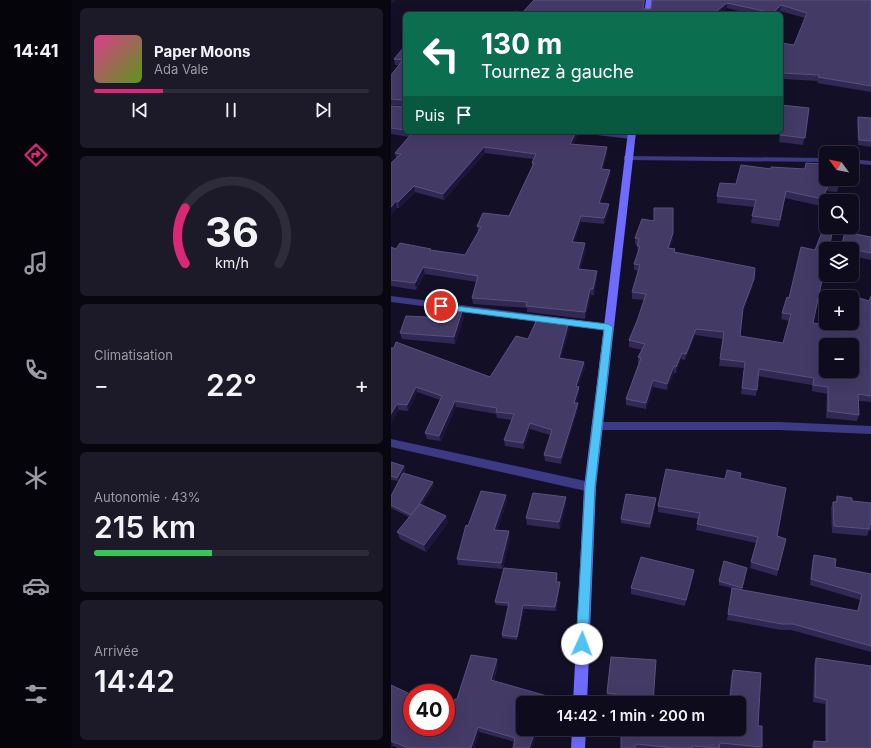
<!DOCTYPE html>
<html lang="fr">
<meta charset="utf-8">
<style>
:root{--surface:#0e0b1c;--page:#1c1929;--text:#f1f3f6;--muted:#9b9ba3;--line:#2e2b3b;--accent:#db2777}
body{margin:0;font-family:Inter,sans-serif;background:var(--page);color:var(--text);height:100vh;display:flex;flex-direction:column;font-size:15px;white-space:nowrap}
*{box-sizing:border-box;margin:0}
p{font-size:13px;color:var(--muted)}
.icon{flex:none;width:22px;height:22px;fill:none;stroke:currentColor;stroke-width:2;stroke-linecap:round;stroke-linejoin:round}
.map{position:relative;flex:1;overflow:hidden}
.details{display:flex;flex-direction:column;gap:8px;padding:8px;background:#08060f;width:319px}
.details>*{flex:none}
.top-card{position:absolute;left:12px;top:12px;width:380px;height:122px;border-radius:6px;box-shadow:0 4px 16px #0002,0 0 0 1px var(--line);background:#0b6e4f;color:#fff;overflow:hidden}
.needle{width:26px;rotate:302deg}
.tools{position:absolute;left:428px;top:146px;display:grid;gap:8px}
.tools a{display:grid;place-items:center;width:40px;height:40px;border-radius:6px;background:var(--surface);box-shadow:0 4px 16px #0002,0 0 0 1px var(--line);font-size:20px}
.speed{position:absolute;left:12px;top:684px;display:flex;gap:8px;font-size:20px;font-weight:700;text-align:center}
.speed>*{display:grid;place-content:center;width:52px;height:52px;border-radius:50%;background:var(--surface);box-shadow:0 4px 16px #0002,0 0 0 1px var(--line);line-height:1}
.speed .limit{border:6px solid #d22;background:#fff;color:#111}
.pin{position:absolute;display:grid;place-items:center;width:34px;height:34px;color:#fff;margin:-17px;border:2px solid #fff;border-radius:50%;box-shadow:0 1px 4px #0007}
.me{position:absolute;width:44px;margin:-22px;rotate:2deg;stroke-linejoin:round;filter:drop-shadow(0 0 3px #0008)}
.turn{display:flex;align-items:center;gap:14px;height:84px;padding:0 12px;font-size:18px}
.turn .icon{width:52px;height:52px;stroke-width:2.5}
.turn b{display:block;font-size:28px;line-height:34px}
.then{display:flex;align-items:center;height:38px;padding:0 12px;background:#0003;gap:8px;font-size:15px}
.big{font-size:30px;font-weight:600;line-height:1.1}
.details .card{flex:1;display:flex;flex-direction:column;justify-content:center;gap:6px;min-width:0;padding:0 14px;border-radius:6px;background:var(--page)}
.details .dial{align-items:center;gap:0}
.dial svg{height:104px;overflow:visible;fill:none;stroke:var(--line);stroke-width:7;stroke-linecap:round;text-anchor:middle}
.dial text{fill:var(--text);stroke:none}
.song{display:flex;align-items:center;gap:12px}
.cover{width:48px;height:48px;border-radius:6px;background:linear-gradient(135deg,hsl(330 70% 55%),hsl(90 70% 35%))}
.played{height:4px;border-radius:2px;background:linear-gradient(90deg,var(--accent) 25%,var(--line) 25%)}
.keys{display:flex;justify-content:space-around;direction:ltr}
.heat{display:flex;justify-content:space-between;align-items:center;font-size:22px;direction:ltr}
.charge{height:6px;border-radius:3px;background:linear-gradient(90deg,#34c759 43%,var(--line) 0)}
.trip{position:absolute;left:125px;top:696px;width:230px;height:40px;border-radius:6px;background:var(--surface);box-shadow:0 4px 16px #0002,0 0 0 1px var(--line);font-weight:600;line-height:40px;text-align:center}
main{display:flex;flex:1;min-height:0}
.tab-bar{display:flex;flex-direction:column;width:72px;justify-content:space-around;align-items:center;background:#06040b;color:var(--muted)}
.tab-bar .icon{width:28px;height:28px}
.tab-bar .selected{color:var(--accent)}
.tab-bar b{font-size:18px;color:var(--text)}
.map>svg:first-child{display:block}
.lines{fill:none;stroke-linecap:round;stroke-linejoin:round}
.street{fill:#3d3a85;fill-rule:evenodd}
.secondary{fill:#6f6bff;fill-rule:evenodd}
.wall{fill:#312854}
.shaded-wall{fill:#1d163a}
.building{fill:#433a66;stroke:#5a527e;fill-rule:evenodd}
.route{fill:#4fc3f7;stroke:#337fa1}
</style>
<main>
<nav class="tab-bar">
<b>14:41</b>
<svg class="icon selected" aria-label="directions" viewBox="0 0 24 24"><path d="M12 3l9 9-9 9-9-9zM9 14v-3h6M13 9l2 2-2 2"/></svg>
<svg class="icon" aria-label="music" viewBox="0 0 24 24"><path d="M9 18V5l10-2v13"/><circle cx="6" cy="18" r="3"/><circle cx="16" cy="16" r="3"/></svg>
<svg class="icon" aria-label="phone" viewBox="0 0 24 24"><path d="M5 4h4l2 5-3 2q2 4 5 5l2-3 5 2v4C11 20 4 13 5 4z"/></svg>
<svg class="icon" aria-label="climate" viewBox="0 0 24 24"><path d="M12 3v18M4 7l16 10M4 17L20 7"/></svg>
<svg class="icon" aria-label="car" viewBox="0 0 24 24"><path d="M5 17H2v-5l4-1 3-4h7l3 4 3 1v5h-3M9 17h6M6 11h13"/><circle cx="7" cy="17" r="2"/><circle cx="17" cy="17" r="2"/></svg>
<svg class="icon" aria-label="filters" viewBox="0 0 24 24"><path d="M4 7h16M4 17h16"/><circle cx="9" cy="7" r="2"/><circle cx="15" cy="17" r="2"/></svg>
</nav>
<section class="details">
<div class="card">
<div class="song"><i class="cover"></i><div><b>Paper Moons</b><p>Ada Vale</p></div></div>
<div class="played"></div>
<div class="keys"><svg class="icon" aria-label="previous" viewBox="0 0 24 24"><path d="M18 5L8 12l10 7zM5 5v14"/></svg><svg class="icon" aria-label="pause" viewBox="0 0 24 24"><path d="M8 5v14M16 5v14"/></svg><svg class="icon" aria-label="next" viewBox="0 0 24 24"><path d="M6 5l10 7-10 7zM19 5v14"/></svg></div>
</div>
<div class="card dial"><svg viewBox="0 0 100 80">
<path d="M14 69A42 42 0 1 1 86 69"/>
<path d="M14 69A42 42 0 0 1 14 26" stroke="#db2777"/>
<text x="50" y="56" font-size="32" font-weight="700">36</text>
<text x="50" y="72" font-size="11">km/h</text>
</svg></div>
<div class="card"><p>Climatisation</p>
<div class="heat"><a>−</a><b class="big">22°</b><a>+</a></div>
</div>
<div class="card"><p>Autonomie · 43%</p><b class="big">215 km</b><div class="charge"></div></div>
<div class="card"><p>Arrivée</p><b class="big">14:42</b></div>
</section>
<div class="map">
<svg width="480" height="748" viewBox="0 0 480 748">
<rect width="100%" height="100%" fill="#130f26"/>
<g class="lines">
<g class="street">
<path d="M193,132c12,0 42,-2 51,5l-4,2 -43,-5z"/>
<path d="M233,156l202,2v4l-199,-2h-3z"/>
<path d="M461,159l19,2v4l-19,-2z"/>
<path d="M0,296l217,28 5,3 -5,3 -217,-28z"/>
<path d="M207,422h181l92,4v8l-92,-4h-181l-4,-1 -1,-3 1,-3z"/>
<path d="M0,439l199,43 4,2 2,3 -2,3 -4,2 -199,-45z"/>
</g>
<g class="secondary">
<path d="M255,0h6l-2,14h-6z"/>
<path d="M237,132h8l-40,355 -9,216h-14l11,-216z"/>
<path d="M181,729h14l-1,19h-14z"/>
</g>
</g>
<g class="wall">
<path d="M143,0h111l-1,9h7l1,-9h219v92l-54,-9 1,-2 -36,-2v-2h-1v-34l13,2 11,-27 -25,-7 -3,3h-26l-24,-6 -205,5z"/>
<path d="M14,47v85h174l-6,13 34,2v7l-4,15 7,7 -9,27 8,7 -5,14 -23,-2 -7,20 12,8 -6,20 17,7 -3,18h-3l-6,24 -58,-7v-4l-54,-4 -1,-6 5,-16 -52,-8 -9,16 -25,-4v-39l5,2 36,1 33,5 13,-23 -1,-6 32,-10 23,-49v-4l1,-4 -48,-6 -41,47 -29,-8 -16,16h-2l-6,7 5,-57 -1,-5 14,-16 -18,-3v-28l14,1v-1l-14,-1v-30l8,-10h-4l-1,-6z"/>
<path d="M390,105l28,3 -6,37 -24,-3 1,-10h1z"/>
<path d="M467,117l13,1v29l-13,-2 -1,-23z"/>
<path d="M310,132h10v1z"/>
<path d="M415,163l33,22 -2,7 -10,-1 -6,15 -36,-8 -6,29 -28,-4 3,-16 -37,-4v-7l54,-27h33z"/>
<path d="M454,232l26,5v23l-19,-4v-7h-11z"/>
<path d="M282,233v7l-3,8 5,1v3l78,33 -11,30 -2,21 43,7 6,-22 -8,-2 1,-6 7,-15 26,-48 11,-1v19h-1l-12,55 34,5 22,-27 2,-5v106l-12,-1v14l-2,6 -31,-3 1,-24 -15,-3v-6l-54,-9 -2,20 -15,-2 3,-26 -25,-2 4,-27 -28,-4 -10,25 -4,-1 -5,14h-2l-7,17 -14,-3 -7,22 -20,-4v-6l13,-35 -1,-1v-6l4,-7 -13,-3v-7l8,-19 7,-21 -12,-1v-7l6,-21 -4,-1v-6l4,-11 -1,-8 -2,-1v-6z"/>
<path d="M73,317l-9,27 -53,-5 -2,-6 39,-13z"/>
<path d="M179,327l-9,31 23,4 1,6 -7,18 1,1v5l-3,11h2v6l-17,55 -16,-3 -1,-6 6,-20 -20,-6 -6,20 -19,-3 -1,-6 8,-20 -15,-2 -1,-4 -40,-7 -15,34 -14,-2 -2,-6 15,-33 -23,-8 -9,19 -9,-1 -8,13v-75l99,29 38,-38z"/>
<path d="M0,462l15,7 -2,4 30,13 -12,19 24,11 2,7 -22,29 -26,-13 -3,-7 12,-15 -18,-9v-12l8,-15 -8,-1z"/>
<path d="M350,478l36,58 9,3 -9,37 -27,-8 6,-25 -60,-13 2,-11 -40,-7v-6l67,-27z"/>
<path d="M446,496l15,5 19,2v28l-2,-1 -2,6 -35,-3 -1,-25 2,-6h2z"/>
<path d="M265,498v4l-6,26 -29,-5v-4z"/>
<path d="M116,501l-10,29 13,7 -7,32 -45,-4 -1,-6 11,-33z"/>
<path d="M175,504l-6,25 -33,-4 -1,-7z"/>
<path d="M423,555l21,12 36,7v78l-80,-22h-10l-54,-10 5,-32 -13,-3v-4l28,-13 -5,22 115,21 3,-11 -50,-15 2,-24z"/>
<path d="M303,570l-1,7 -8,29 -54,-12v-6z"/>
<path d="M167,577l-1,5 3,3 -4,26 -32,-2 -7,31 -15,-2v-3l6,-29 -12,-1 -1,-3z"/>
<path d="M425,658l55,90h-59v-3l2,-4 11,1v-38l-12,-2 1,-38z"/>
<path d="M265,660l-40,40 -8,-1 -1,-6z"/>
<path d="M107,664l-4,17 54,20 -1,2h-24l-8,39 -36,-10 -5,16h-75l-6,-2 -2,2v-63l21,42 36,-11 9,-17z"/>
<path d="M342,670l25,56 3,22h-140v-16l-4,1v-4h122v-26h-14v-3h4l2,-24z"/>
</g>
<g class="shaded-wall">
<path d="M1,0h5l-6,5v-4z"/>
<path d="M336,3v5l-7,6h-3l1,-4z"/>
<path d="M390,5l-1,6 -3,3h-4z"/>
<path d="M185,132h3l-9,19v-7z"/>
<path d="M93,147l1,6 -41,47 -1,-6z"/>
<path d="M216,147v7l-5,21 -1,-6z"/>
<path d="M219,170v6l-11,33v-6z"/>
<path d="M438,184l-2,7 -6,15 1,-7z"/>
<path d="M23,186l1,6 -16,16 -1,-6z"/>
<path d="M5,201l1,7 -6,7v-8z"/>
<path d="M218,204v6l-5,14v-6z"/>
<path d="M190,216v6l-9,27v-7z"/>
<path d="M282,233v7l-5,14v-6z"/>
<path d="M194,243l1,7 -8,26v-7z"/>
<path d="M32,267l2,7 -9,16 -1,-7z"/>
<path d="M206,271v6l-3,18 -1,-6z"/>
<path d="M363,279l-1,6 -11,30 1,-7z"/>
<path d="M199,289l1,6 -6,24v-7z"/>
<path d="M71,311l2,6 -9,27 -1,-7z"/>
<path d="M178,321l1,6 -10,37 -1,-6z"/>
<path d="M305,329l-1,6 -10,25 1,-6z"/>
<path d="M291,353l-1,6 -5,14v-6z"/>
<path d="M193,362l1,6 -9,24v-6z"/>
<path d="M283,366v7l-7,17v-6z"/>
<path d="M262,380v7l-7,22v-6z"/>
<path d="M25,387l1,5 -9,19 -1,-6z"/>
<path d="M188,387v5l-5,17v-6z"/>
<path d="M64,401l1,6 -15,34 -2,-5z"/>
<path d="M187,403v6l-17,55v-6z"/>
<path d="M6,404l2,6 -8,13v-9z"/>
<path d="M139,423v6l-6,20 -1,-6z"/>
<path d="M13,466l2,3 -7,12 -2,-3z"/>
<path d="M42,482l1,4 -21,33 -1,-4z"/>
<path d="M115,495l1,6 -12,35 -1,-6z"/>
<path d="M175,497v7l-6,25 -1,-7z"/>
<path d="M265,498v4l-6,26v-4z"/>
<path d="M55,516l2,7 -22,29 -2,-7z"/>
<path d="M118,531l1,6 -7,32 -2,-6z"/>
<path d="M303,570l-1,7 -8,29 1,-6z"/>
<path d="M169,582v3l-4,26 -1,-4z"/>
<path d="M132,605l1,4 -7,31v-3z"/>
<path d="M106,659l1,5 -6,21 -1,-5z"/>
<path d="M156,696l1,5 -1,2h-2z"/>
<path d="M87,727l1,5 -5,16h-3z"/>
<path d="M145,729h3l-7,19h-3z"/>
<path d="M0,741l2,5 -1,2h-1z"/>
</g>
<g class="building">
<path d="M143,0h110l-1,9h8l1,-9h219v86l-53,-9 1,-2 -36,-2v-2h-2v-28l13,2 13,-32 -26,-8 -8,8 -46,-10 -9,7 -1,4h-203l1,-3 7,2z"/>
<path d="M13,47h1v83l-14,-2v-22l14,1 -1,-7 -13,-1v-24l12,-15 -9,-1z"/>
<path d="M390,105l28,3 -4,30 -25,-3v-3h1l1,-8h-1z"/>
<path d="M467,117l13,1v23l-12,-1z"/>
<path d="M22,132h163l-6,12 37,3 -6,22 9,1 -11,33 10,1 -5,14 -23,-2 -9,26 13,1 -7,26 19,2 -4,18h-3l-5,23 -59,-6 1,-4 -55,-4 6,-22 -55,-9 -8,16 -24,-3v-33l5,2 4,-6 31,6 -1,1 35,5 16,-28 -4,-1 6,-13 26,3 25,-53h-2l4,-9 -52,-7 -41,47 -29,-8 -16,16 -2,-1 -5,6v-44l10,-9 -6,-1z"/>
<path d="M415,163l20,1v15h13v6l-10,-1 -7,15 -36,-8 -6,29 -28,-4 4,-16 -39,-4 3,-13 16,1 5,-19 30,4v-2l34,2z"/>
<path d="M263,208h19v25l-5,15 7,1 -1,3 81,16 -1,11 -11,29 -3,28 43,7 8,-29 -9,-1 5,-16 2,1 12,-51 14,3 10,-26h1v3h7l-3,17 4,1 -1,4h-7v12l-13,62 34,5 2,-5h3v-12l4,-14 13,4 2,-5v100l-13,-2 1,21 -31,-4v-24l-15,-2 1,-7 -55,-9 -2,21 -15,-2 3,-26 -25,-3 4,-27 -28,-3 -10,25 -4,-1 -6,14 -2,-1 -7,18 -14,-4 -7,23 -20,-4 15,-41 -3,-1 7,-13 -16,-4 8,-19 9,-27 -14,-2 8,-27 -6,-1 6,-18h-3l2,-7 -4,-1 7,-19 12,2zM435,345h26v26h-26z"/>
<path d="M454,232l26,5v16l-30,-6z"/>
<path d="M51,309l20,2 -8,26 -54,-4 6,-17 20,1 13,3z"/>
<path d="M147,317l31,4 -10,37 25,4 -8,24 3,1 -5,16h4l-17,55 -17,-3 8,-25 -22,-7 -7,20 -19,-3 10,-26 -18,-2 1,-4 -42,-7 -16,35 -14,-3 17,-37 -26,-9 -9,18 -10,-1 -6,10v-66h3l2,-6 94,35 26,-41 12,3z"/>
<path d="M0,462l13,4 -7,12 -6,-2z"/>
<path d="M275,469l59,10 2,-9 14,3 -1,5 46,10 -9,48 9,3 -8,31 -27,-8 7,-25 -61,-13 3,-11 -42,-7z"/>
<path d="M12,473l30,9 -15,24 -7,9 -20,-10v-9z"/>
<path d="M90,491l25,4 -12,35 15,1 -8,32 -44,-4 9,-34 2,1z"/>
<path d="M142,493l33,4 -7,25 -33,-4z"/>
<path d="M235,494l30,4 -6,26 -29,-5z"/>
<path d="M446,496l15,2v3l19,2v21h-2v5l-35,-3 -1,-24h4z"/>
<path d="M29,504l26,12 -22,29 -27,-13z"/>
<path d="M423,555l22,4 -1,8 36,7v72l-78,-22h-11l-54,-10 4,-26 126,23 4,-17 -51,-15z"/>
<path d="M250,557l53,13 -8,30 -55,-12z"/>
<path d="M333,561l23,7 -5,20 -23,-7z"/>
<path d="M113,568l53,5 -1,9h4l-5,25 -32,-2 -6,32 -15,-2 7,-32 -14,-1z"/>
<path d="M80,655l26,4 -6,21 56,16 -2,7h-22v26h13l-7,19h-16l2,-10 -37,-11 -7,21h-62l-18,-7v-56l21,10v32h34v-12l2,1 7,-17h2z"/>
<path d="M220,657l45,3 -3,43h-36l-1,-9 -9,-1z"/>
<path d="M425,658l55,8v82h-57v-7l13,1v-42l-12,-3z"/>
<path d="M342,670l28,3 -3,53h4v21l-42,-4 -1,5 -27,-2v2h-18l-38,-4 -1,4h-14v-19h118v-26h-14v-3h5z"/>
</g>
<path class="route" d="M47,304l170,20 5,3 -18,160 -7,157 -2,3 -4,2 -4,-2 -2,-3 9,-157 19,-157 -163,-21 -4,-3z"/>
</svg>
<div class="tools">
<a><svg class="needle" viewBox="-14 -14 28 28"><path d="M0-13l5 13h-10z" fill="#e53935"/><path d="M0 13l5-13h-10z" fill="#9b9ba3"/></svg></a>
<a><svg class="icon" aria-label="search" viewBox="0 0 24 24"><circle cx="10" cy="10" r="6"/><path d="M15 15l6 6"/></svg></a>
<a><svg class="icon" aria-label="layers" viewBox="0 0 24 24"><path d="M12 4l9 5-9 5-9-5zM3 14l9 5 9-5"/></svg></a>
<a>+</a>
<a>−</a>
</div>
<div class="speed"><div class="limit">40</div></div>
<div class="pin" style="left:50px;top:306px;background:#d93025"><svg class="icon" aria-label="arrive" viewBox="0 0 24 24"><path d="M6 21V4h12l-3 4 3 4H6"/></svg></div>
<svg class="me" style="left:191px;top:644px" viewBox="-20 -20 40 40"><circle r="19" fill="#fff"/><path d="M0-13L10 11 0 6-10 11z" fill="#4fc3f7"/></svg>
<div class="trip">14:42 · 1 min · 200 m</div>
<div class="top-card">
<div class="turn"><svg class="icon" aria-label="left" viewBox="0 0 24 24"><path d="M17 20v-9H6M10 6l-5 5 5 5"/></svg><div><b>130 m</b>Tournez à gauche</div></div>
<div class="then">Puis<svg class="icon" aria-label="arrive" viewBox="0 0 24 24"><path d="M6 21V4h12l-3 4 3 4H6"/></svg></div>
</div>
</div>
</main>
